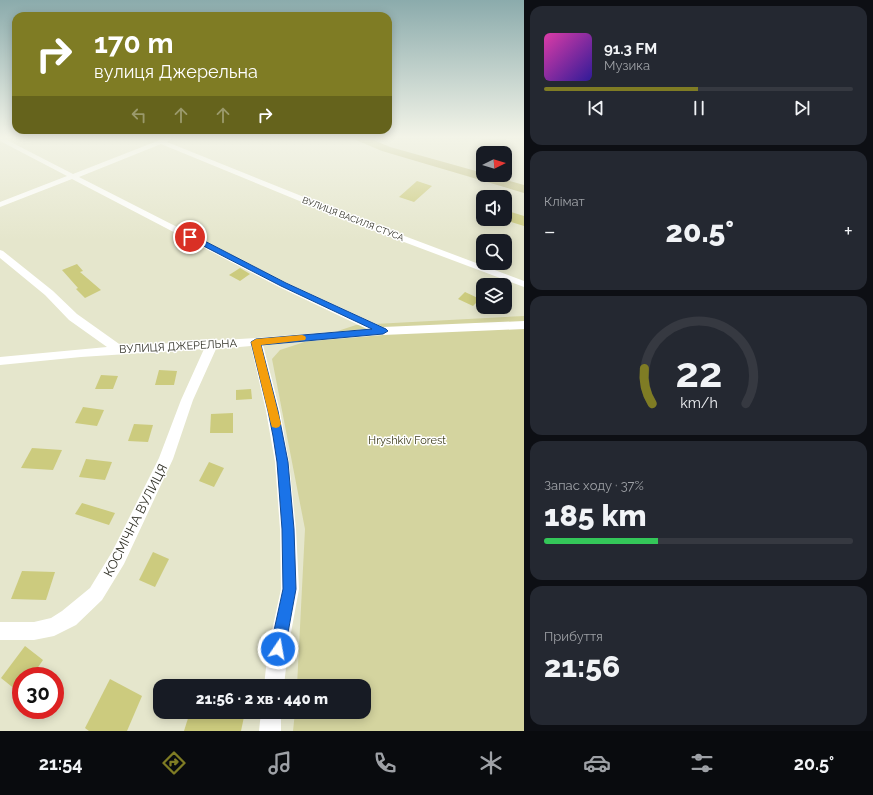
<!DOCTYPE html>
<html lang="uk">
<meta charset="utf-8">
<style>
:root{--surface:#171b24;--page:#242831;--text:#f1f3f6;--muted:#9ea1a6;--line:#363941;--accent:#7f7c24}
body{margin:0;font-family:Raleway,sans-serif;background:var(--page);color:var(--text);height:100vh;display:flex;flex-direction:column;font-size:15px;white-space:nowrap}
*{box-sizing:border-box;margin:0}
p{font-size:13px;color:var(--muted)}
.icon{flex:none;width:22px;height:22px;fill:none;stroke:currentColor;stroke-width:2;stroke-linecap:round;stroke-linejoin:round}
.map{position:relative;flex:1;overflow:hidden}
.panel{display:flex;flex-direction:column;gap:6px;padding:6px;background:#0d0f14;width:349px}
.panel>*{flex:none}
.top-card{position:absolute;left:12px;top:12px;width:380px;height:122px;border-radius:12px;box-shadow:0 2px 10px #0003;background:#7f7c24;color:#fff;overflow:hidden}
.needle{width:26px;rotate:85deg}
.tools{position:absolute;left:476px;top:146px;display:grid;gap:8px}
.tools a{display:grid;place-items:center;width:36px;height:36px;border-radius:8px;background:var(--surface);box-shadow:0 2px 10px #0003;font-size:20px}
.speed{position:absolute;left:12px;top:667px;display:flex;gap:8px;font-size:20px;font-weight:700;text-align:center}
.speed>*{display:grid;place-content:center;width:52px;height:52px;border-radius:50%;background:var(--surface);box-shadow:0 2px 10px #0003;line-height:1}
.speed .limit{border:6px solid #d22;background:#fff;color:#111}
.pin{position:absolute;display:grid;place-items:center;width:34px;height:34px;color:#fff;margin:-17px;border:2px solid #fff;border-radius:50%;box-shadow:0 1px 4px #0007}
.me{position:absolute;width:44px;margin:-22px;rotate:12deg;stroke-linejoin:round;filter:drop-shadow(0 0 3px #0008)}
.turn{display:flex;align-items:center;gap:14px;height:84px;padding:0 16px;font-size:18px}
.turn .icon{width:52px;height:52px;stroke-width:2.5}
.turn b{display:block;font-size:28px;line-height:34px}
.lanes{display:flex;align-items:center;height:38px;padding:0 16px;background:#0003;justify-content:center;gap:20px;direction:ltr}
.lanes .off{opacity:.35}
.big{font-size:30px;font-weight:800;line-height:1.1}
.panel .card{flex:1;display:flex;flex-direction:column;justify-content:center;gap:6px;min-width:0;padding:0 14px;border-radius:12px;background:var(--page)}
.panel .dial{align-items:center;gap:0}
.dial svg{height:104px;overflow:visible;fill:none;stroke:var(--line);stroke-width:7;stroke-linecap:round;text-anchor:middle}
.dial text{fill:var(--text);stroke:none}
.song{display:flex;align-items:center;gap:12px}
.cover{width:48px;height:48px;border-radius:6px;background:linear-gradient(135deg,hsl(320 70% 55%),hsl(250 70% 35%))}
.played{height:4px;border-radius:2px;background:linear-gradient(90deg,var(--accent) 50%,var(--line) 50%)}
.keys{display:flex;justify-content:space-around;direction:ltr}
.heat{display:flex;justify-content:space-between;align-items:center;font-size:22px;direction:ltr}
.charge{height:6px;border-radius:3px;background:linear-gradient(90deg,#34c759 37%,var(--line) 0)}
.trip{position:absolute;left:153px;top:679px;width:218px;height:40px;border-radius:12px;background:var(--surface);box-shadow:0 2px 10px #0003;font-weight:800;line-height:40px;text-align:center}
.menu{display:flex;height:64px;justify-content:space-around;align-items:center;background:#090b0e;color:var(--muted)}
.menu .icon{width:28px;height:28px}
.menu .on{color:var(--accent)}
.menu b{font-size:18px;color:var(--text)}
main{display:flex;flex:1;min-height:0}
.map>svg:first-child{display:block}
.green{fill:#d4d49f}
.building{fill:#cccb7e}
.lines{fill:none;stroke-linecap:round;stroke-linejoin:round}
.minor{fill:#fff;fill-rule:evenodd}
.primary{fill:#c4c289;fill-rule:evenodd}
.route{fill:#1a73e8;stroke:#114b97}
.slow{fill:#f59e0b}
.labels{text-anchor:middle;stroke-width:3;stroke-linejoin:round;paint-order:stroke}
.far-street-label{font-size:9px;fill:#323228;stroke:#fff}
.street-label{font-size:11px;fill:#323228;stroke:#fff}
.park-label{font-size:11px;fill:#3c3b1a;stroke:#fff}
.near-street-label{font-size:13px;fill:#323228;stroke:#fff}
</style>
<main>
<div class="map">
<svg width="524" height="731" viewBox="0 0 524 731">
<rect width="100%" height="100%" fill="#e5e6cc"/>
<path class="green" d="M524,316v415h-231l2,-19h69v-26h-67l8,-157 -33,-170 8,-9 76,-25z"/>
<g class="building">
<path d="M417,181l15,5 -18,16 -15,-5z"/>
<path d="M511,212l13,4v10l-19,-6z"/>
<path d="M77,264l6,7 -3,1 21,18 -16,8 -9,-9 2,-1 -16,-18z"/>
<path d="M240,268l10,6 -10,7 -11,-6z"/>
<path d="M465,292l15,7 -7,7 -15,-7z"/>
<path d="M159,370l18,1 -3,14h-19z"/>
<path d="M101,375l17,1 -5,13h-18z"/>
<path d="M251,389l1,10 -16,1v-10z"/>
<path d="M83,407l21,3 -7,16 -22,-3z"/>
<path d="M233,413v20h-23l1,-19z"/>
<path d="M134,424l19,1 -5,17 -20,-1z"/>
<path d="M32,448l30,2 -9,20 -32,-2z"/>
<path d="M86,459l26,3 -7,18 -26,-3z"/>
<path d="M209,462l15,6 -10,19 -15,-6z"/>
<path d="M82,503l33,10 -6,12 -34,-11z"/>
<path d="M153,552l16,7 -14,28 -16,-7z"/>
<path d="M22,571l33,1 -9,28 -35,-1z"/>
<path d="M25,646l18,14 -11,16h-11v18l-20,-16z"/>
<path d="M110,679l32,17 -15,35h-38l-4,-3z"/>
<path d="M190,712h55l-4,19h-57z"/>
</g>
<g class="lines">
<g class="minor">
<path d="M0,138h3l70,36 92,-36h6l-1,2 -3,2 187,75 170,64v6l-176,-66 -187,-77 -82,33 208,106 96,44 141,-6v8l-141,6 -120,10 17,66 9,51 7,67 3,60 -11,60 -4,37h-20l4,-37 13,-60 -1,-60 -5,-67 -9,-51 -15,-65 -35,3 -23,51 -20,59 -49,105 -22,36 -26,25 -22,11 -20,4h-34v-18h34l17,-4 11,-7 28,-23 22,-36 47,-94 22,-58 23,-51 -123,8 -81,8v-8l107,-10 -38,-27 -24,-25 -45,-37v-8l3,1 50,40 24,23 45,32 134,-8 111,-9 -88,-42 -207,-108 -72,28v-5l67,-26 -67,-35z"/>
<path d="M261,712h20v19h-22z"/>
</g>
<path class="primary" d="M355,138h14l21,9 93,26v2h6l35,10v8l-142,-42 -26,-11z"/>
</g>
<linearGradient id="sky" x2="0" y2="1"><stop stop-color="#8babac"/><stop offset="0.57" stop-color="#f3f4e8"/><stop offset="1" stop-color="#f3f4e8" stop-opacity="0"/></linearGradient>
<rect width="524" height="240" fill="url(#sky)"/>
<path class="route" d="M188,235h5l93,48 100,46 2,2 -5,3 -122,11 17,66 10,51 6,67 2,60 -11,60 -2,5 -5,2 -6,-2 -2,-5 13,-60 -1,-60 -5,-67 -4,-26 -5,-25 -17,-69 5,-3 116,-10 -91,-43 -93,-48z"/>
<path class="slow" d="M302,335l3,1 1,2 -1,2 -44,5 20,79 -2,3 -3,1 -4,-1 -1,-3 -20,-82 5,-3z"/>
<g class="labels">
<g class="far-street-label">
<text transform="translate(353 219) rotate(21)" y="3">ВУЛИЦЯ ВАСИЛЯ СТУСА</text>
</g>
<g class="street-label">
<text transform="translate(178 346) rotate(-3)" y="4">ВУЛИЦЯ ДЖЕРЕЛЬНА</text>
</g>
<g class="park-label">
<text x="407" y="444">Hryshkiv Forest</text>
</g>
<g class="near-street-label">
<text transform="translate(135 520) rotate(-63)" y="5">КОСМІЧНА ВУЛИЦЯ</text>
</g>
</g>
</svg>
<div class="tools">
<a><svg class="needle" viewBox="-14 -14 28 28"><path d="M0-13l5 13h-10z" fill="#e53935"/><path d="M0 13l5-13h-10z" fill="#9ea1a6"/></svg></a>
<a><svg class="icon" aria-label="sound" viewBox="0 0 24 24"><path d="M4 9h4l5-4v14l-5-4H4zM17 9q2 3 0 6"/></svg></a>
<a><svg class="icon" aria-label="search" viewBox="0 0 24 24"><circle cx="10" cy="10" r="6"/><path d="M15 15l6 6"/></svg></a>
<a><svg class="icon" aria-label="layers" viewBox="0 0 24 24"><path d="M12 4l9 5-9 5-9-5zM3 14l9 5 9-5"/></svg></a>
</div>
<div class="speed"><div class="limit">30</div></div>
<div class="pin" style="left:190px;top:237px;background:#d93025"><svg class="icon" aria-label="arrive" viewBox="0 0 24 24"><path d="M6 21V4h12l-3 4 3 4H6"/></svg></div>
<svg class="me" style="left:278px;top:649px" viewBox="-20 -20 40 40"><circle r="17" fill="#1a73e8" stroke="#fff" stroke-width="3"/><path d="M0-11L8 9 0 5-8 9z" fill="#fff"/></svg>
<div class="trip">21:56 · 2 хв · 440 m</div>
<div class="top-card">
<div class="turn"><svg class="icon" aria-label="right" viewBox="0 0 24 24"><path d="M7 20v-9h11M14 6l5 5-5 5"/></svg><div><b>170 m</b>вулиця Джерельна</div></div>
<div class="lanes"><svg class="icon off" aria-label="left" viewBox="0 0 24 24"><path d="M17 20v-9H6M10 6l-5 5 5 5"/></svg><svg class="icon off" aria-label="ahead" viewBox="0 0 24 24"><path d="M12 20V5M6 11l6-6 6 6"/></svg><svg class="icon off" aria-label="ahead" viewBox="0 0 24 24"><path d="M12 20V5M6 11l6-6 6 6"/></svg><svg class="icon" aria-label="right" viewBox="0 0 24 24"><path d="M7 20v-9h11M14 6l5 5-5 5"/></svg></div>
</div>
</div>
<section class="panel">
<div class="card">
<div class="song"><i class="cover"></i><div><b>91.3 FM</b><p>Музика</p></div></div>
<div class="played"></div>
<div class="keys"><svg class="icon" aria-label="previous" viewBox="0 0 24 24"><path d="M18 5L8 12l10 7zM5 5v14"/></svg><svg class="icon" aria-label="pause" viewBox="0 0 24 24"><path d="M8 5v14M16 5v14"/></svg><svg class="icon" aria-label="next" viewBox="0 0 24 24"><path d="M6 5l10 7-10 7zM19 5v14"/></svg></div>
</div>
<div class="card"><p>Клімат</p>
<div class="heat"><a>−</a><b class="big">20.5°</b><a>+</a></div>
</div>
<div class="card dial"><svg viewBox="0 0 100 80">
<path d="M14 69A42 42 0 1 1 86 69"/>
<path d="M14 69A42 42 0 0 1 8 42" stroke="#7f7c24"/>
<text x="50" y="56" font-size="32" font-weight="700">22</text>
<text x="50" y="72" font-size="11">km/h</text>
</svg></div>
<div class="card"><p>Запас ходу · 37%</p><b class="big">185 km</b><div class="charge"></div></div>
<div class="card"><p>Прибуття</p><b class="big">21:56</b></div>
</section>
</main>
<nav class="menu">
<b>21:54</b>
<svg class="icon on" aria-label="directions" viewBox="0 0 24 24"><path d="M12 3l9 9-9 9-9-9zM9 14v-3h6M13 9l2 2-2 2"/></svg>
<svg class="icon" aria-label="music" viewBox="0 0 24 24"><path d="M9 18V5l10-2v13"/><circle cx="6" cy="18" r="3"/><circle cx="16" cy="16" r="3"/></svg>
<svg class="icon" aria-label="phone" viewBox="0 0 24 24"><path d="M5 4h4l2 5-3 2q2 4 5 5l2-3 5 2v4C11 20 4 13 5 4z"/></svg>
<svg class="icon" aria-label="climate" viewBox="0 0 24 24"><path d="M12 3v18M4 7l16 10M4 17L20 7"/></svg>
<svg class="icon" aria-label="car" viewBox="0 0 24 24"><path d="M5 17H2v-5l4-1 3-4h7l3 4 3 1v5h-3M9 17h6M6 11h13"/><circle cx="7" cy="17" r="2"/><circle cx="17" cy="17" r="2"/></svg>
<svg class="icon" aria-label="filters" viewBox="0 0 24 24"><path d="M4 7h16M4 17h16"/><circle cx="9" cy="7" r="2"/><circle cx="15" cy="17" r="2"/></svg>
<b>20.5°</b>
</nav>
